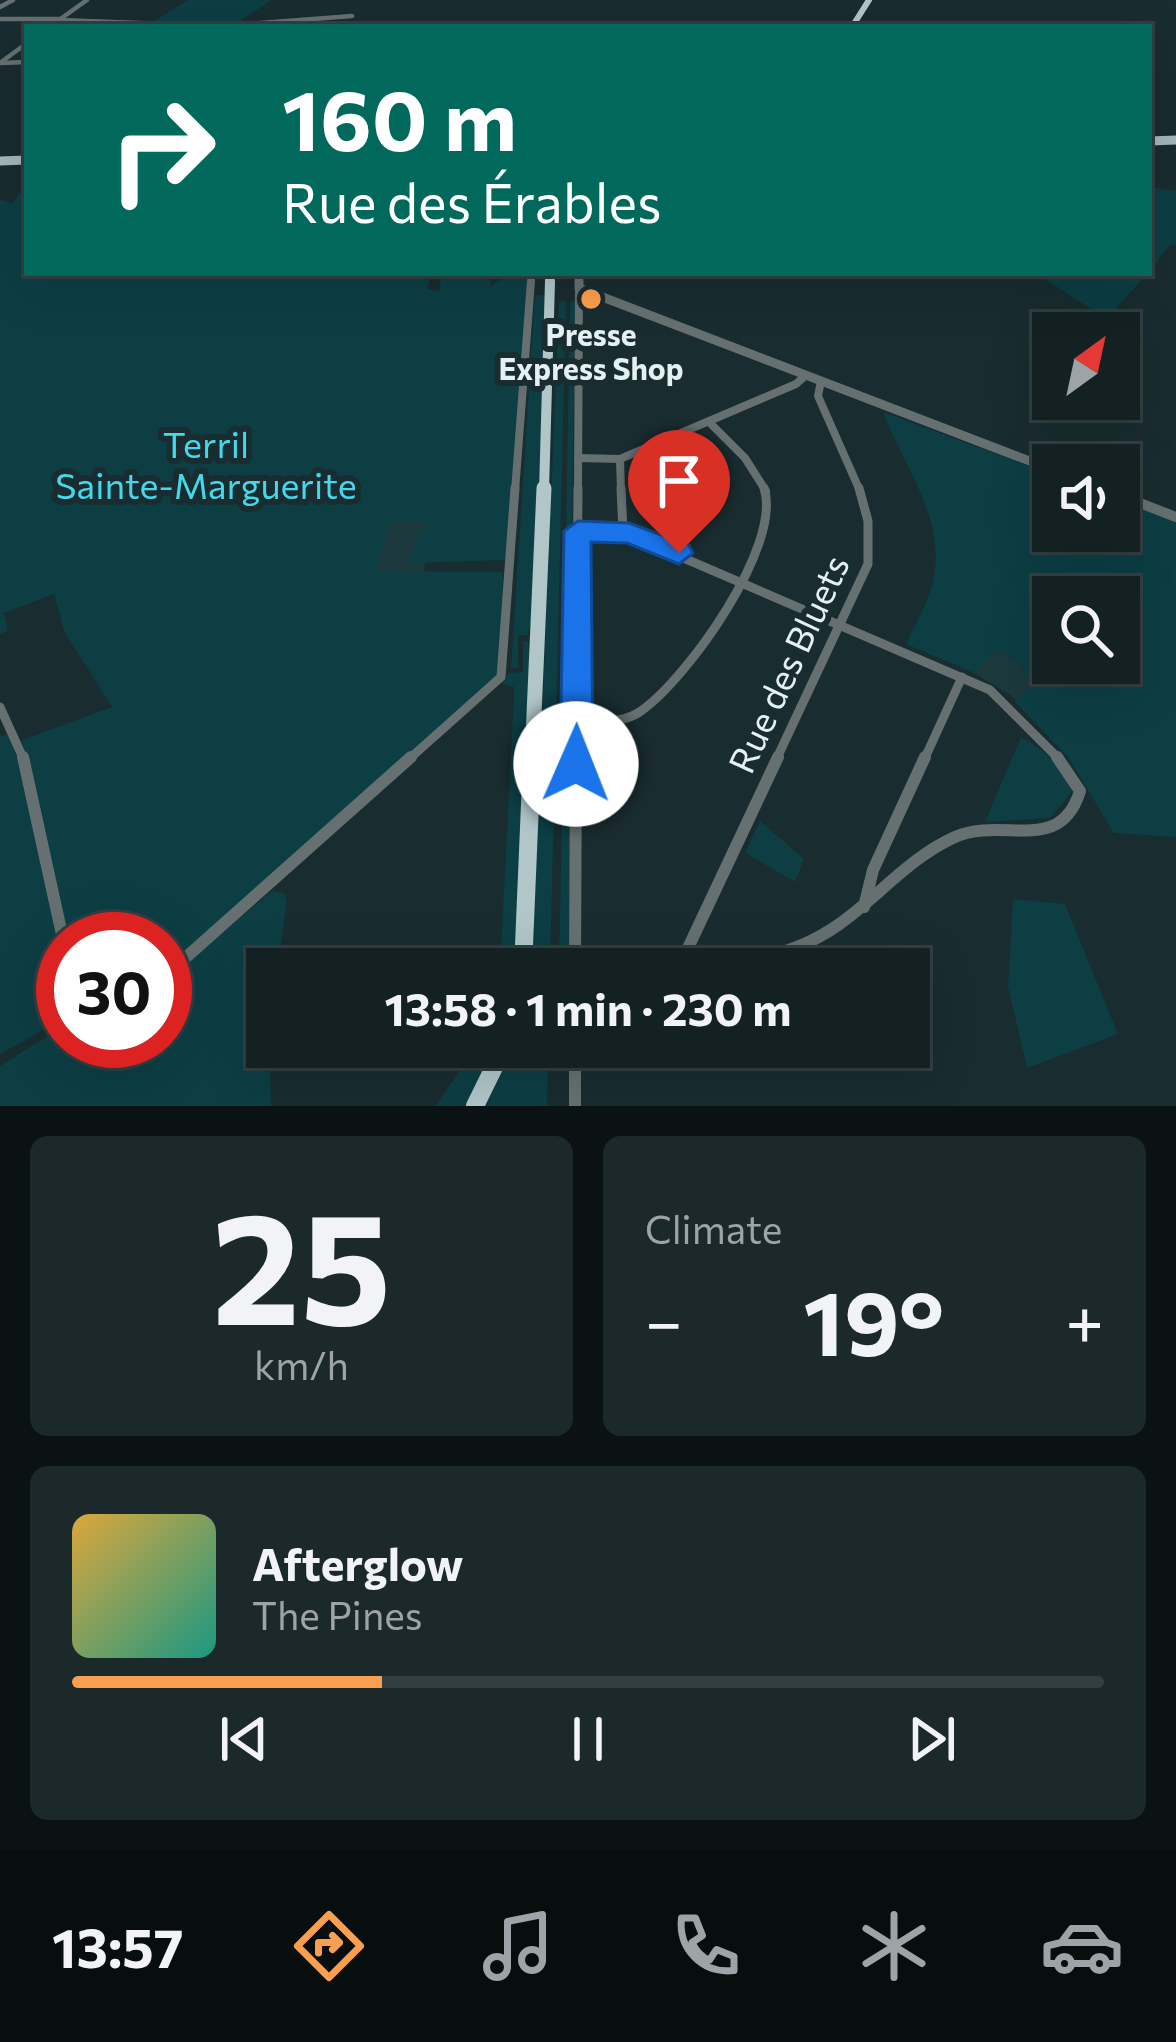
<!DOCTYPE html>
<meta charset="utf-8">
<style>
:root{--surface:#132123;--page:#1c292b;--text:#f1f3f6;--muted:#9da3a6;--line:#323e41;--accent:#fa9f4f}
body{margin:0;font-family:Commissioner,sans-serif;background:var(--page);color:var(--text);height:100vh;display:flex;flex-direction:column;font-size:45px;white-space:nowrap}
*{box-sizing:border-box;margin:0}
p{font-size:39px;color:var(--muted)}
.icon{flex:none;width:66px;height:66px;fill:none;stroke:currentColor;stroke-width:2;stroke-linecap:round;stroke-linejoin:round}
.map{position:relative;height:1106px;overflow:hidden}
.drawer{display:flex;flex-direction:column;gap:30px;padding:30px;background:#0a1213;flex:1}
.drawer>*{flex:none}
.banner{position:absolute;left:24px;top:24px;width:1128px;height:252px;border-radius:0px;box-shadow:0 12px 48px #0002,0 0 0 3px var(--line);background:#00695c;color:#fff;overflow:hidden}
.needle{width:78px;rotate:33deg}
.tools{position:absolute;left:1032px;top:312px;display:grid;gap:24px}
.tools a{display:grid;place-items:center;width:108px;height:108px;border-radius:0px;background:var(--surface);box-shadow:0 12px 48px #0002,0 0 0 3px var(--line);font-size:60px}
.speed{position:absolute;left:36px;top:912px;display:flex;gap:24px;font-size:60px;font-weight:700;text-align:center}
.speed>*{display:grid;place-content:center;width:156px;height:156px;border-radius:50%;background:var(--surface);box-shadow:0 12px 48px #0002,0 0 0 3px var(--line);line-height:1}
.speed .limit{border:18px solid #d22;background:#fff;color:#111}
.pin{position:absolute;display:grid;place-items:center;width:102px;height:102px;color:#fff;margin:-123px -51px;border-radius:50% 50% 50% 0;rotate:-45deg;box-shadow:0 0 12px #0007}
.pin .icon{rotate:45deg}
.me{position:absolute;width:132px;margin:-66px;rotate:1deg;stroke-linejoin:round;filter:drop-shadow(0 0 9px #0008)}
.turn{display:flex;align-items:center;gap:42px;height:252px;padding:0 60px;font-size:54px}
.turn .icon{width:156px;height:156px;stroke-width:2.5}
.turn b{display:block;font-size:84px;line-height:102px}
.big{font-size:90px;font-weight:700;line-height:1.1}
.drawer .tile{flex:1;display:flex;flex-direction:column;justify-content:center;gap:18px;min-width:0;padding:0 42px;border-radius:18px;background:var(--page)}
.drawer .dial{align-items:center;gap:0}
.dial b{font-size:156px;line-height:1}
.song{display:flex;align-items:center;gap:36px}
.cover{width:144px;height:144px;border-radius:18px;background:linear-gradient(135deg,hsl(40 70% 55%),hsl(170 70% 35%))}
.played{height:12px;border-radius:6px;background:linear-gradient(90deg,var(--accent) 30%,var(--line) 30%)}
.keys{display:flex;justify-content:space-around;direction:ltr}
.heat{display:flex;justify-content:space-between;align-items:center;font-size:66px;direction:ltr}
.drawer .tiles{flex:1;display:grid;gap:30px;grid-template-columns:1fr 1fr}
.tile:last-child{grid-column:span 2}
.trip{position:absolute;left:246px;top:948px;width:684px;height:120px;border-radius:0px;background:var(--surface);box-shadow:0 12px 48px #0002,0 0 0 3px var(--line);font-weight:700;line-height:120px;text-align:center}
.tabs{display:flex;height:192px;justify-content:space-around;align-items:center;background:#080d0e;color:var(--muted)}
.tabs .icon{width:84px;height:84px}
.tabs .current{color:var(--accent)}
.tabs b{font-size:54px;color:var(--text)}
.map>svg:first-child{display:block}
.built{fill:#1c393d}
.green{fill:#0c3e44;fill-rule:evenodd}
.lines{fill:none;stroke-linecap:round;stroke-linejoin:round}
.minor-far4{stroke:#677071;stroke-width:4.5}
.minor-far3{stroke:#677071;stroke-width:6}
.minor-far2{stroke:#677071;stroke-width:8}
.minor-far1{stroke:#677071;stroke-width:9}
.minor{stroke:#677071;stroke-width:12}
.tertiary-far3{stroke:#677071;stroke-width:4.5}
.tertiary-far2{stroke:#677071;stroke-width:6}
.tertiary-far1{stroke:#677071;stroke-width:9}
.tertiary{stroke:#677071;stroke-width:10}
.primary{stroke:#a4b7ba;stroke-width:9}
.trunk-far4{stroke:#b0c6c8;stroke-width:6}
.trunk-far3{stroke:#b0c6c8;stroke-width:9}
.trunk-far2{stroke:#b0c6c8;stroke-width:10}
.trunk-far1{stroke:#b0c6c8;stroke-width:15}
.trunk{stroke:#b0c6c8;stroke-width:18}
.route{fill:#1a73e8;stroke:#114b97;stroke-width:3}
.poi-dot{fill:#fa9f4f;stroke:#192c2f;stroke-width:4.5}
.labels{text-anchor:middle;stroke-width:12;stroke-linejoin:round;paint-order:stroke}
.far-poi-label{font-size:30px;font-weight:bold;fill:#e4f0f2;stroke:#192c2f}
.park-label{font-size:36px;fill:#45d8eb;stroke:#192c2f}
.street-label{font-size:36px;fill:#e4f0f2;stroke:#192c2f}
</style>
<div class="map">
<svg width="1176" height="1106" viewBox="0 0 1176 1106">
<rect width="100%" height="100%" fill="#192c2f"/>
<g class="built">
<path d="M387,516l47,1 -11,58 -50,-1z"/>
<path d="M998,649l29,20 11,14 1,40 -27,-27 -38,-23z"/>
</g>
<g class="green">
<path d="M188,0h84l-34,22 -90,3z"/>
<path d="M1149,187l27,4v54l-5,-1 -22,28z"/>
<path d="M20,193h7v80h376l28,3 -4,13 12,2 3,-18h27l23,8 -3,6 20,-14 17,4 3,18 -22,265 -99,3 12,-31 10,-3 -8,-8 -32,2 -14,48 127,1 -3,96 -4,10 -331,290v-29h-97l-46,-199 90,-33 -48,-76 -10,-37 -50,19 4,18 -8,3v-434l12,3z"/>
<path d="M1036,273h112l-42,46z"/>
<path d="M535,295h11l1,30 -14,289 -5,21 -10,1v32h-7z"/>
<path d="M559,301h7l-16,668h-18z"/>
<path d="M570,301h5l-3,233h-6z"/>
<path d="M883,412l170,63v56h66v-31l57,22v315l-62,-4 -46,-76 -53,-55 20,-20 -12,-9 3,-5 -28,-19 -24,24 -68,-29c9,-20 22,-41 27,-62 14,-62 -29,-115 -50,-170zM1053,597h66v66h-66z"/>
<path d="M566,608h6l-3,361h-10z"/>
<path d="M523,641h5l3,33 -14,295h-17l14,-273v-9l-12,-3 7,-11 14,-1z"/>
<path d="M11,733c12,46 67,241 50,277 -11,21 -42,33 -61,44v-317z"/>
<path d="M1021,737c21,12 46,30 51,55l-22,26 -65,4z"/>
<path d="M760,821l44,38 -9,23 -50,-29z"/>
<path d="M272,891l11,2 4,7 -10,69h-10l4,137h-271v-40l63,-40v15h102v-59z"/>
<path d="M1013,899l52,5 53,130 -91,34 -19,-81z"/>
<path d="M475,1047h23l-32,59h-30z"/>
<path d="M515,1047h33l-1,59h-61z"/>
</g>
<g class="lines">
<g class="minor-far4">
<path d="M0,7l13,-7"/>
<path d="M0,19h61"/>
<path d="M49,27l10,-7 161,6 132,-10"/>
<path d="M0,63l27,-20"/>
<path d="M1,63l26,-1"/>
</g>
<path class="minor-far3" d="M531,284l1,-11"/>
<g class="minor-far2">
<path d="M821,381l-3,15 42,95"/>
<path d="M709,422l36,36 21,33"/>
<path d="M578,458l42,1 1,32"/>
<path d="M620,459l176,-75 10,-9"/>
<path d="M515,491l16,-210"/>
<path d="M578,491l1,-203"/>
</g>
<g class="minor-far1">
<path d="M578,531l45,1 -2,-44"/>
<path d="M623,532l367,158 70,70"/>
<path d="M0,707l24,53"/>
<path d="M577,723c21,-2 46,1 64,-12 46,-32 142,-166 123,-223"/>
<path d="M408,760l93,-83 14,-189"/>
<path d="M576,760l2,-272"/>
<path d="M776,760l92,-196v-43l-9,-33"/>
<path d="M924,760l38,-83"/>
</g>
<g class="minor">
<path d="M23,757l40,182"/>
<path d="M864,907l9,-37 52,-113"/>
<path d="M680,965l98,-208"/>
<path d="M575,969l1,-212"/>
<path d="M599,969c81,-3 170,5 239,-44 40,-28 72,-68 117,-88 48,-21 105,19 125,-46l-23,-34"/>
<path d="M165,976l246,-219"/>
<path d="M575,1047v59"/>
</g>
<path class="tertiary-far3" d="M59,20l28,-20"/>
<path class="tertiary-far2" d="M579,273v11"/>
<path class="tertiary-far1" d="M579,281v7l474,182"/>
<path class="tertiary" d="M1119,495l57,22"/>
<g class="primary">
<path d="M1149,141l27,-1"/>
<path d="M0,161l27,-1"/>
</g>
<path class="trunk-far4" d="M852,27l17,-27"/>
<path class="trunk-far3" d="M549,273l1,11"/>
<path class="trunk-far2" d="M544,491l6,-210"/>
<path class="trunk-far1" d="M532,760l12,-272"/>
<g class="trunk">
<path d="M523,969l9,-212"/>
<path d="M475,1106l29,-59"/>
</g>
</g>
<path class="route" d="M578,521l51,2 60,22 4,8 -14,11 -52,-21 -36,-1 2,222 -5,11 -12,5 -11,-5 -5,-11 4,-233z"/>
<circle class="poi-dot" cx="591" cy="299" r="12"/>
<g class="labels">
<g class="far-poi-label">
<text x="591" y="346">Presse<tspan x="591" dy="34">Express Shop</tspan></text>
</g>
<g class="park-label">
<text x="206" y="458">Terril<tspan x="206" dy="41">Sainte-Marguerite</tspan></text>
</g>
<g class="street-label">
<text transform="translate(789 664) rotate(-65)" y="13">Rue des Bluets</text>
</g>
</g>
</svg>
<div class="tools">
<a><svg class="needle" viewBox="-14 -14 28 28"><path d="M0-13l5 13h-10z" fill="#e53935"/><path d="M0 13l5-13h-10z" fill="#9da3a6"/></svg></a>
<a><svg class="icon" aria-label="sound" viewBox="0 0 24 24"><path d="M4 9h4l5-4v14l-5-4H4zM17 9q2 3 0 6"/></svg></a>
<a><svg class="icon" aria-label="search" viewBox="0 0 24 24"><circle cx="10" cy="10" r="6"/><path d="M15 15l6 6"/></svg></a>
</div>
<div class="speed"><div class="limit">30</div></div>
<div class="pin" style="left:679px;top:553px;background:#d93025"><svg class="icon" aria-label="arrive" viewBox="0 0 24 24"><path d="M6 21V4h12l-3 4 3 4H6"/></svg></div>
<svg class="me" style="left:576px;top:764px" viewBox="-20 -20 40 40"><circle r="19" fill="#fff"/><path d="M0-13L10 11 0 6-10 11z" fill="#1a73e8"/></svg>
<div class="trip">13:58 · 1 min · 230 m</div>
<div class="banner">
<div class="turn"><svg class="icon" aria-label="right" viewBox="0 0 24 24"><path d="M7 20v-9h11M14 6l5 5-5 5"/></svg><div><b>160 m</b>Rue des Érables</div></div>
</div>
</div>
<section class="drawer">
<div class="tiles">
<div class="tile dial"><b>25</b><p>km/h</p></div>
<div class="tile"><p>Climate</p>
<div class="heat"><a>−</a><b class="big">19°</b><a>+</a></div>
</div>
<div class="tile">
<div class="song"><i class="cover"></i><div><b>Afterglow</b><p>The Pines</p></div></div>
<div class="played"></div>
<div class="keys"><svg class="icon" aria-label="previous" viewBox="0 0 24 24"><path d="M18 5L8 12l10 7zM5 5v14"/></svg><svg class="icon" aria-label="pause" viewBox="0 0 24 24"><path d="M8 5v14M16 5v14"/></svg><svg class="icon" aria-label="next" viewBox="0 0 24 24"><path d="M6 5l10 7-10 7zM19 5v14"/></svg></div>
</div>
</div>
</section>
<nav class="tabs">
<b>13:57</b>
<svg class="icon current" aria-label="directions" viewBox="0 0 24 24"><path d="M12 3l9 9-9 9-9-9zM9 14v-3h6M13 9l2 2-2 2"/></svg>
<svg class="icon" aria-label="music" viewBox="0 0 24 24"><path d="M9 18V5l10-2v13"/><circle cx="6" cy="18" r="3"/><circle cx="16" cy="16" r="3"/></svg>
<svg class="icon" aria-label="phone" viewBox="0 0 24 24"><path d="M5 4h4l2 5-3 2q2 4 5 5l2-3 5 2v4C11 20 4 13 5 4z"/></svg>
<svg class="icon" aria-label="climate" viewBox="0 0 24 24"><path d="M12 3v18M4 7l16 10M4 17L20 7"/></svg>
<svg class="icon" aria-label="car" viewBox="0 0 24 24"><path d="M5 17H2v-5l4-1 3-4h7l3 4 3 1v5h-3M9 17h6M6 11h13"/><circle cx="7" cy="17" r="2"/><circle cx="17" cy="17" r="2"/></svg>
</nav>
